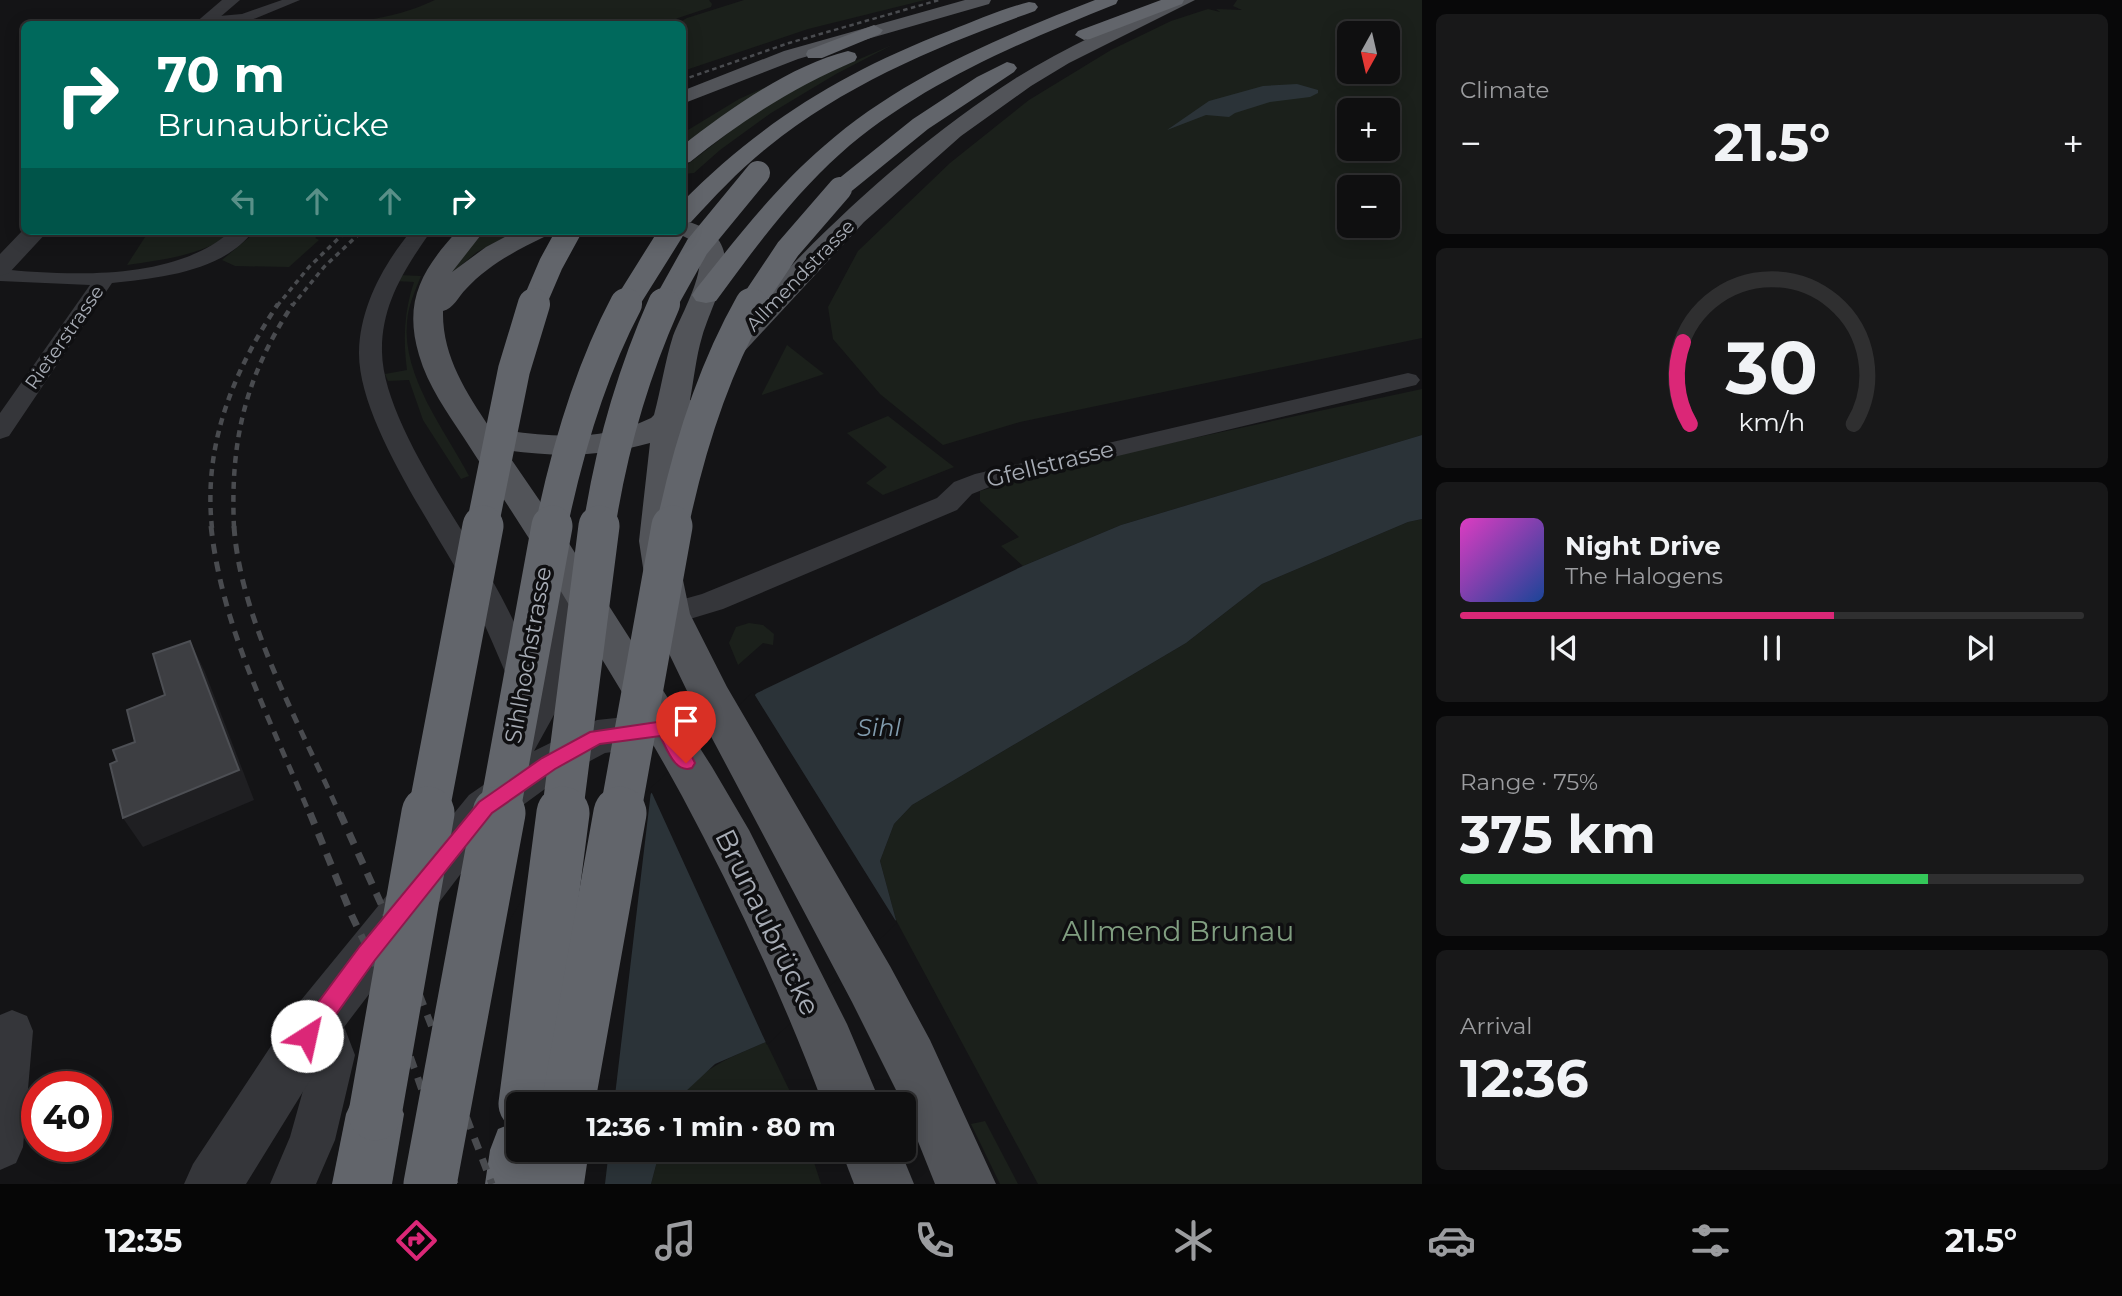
<!DOCTYPE html>
<meta charset="utf-8">
<style>
:root{--surface:#0f0f10;--page:#181819;--text:#f1f3f6;--muted:#9b9c9f;--line:#2f2f30;--accent:#db2777}
body{margin:0;font-family:Montserrat,sans-serif;background:var(--page);color:var(--text);height:100vh;display:flex;flex-direction:column;font-size:26px;white-space:nowrap}
*{box-sizing:border-box;margin:0}
p{font-size:23px;color:var(--muted)}
.icon{flex:none;width:38px;height:38px;fill:none;stroke:currentColor;stroke-width:2;stroke-linecap:round;stroke-linejoin:round}
.map{position:relative;flex:1;overflow:hidden}
.drawer{display:flex;flex-direction:column;gap:14px;padding:14px;background:#080809;width:700px}
.drawer>*{flex:none}
.guide{position:absolute;left:21px;top:21px;width:665px;height:214px;border-radius:10px;box-shadow:0 4px 18px #0003,0 0 0 2px var(--line);background:#00695c;color:#fff;overflow:hidden}
.needle{width:46px;rotate:188deg}
.controls{position:absolute;left:1337px;top:21px;display:grid;gap:14px}
.controls a{display:grid;place-items:center;width:63px;height:63px;border-radius:10px;background:var(--surface);box-shadow:0 4px 18px #0003,0 0 0 2px var(--line);font-size:35px}
.speed{position:absolute;left:21px;top:1071px;display:flex;gap:14px;font-size:35px;font-weight:700;text-align:center}
.speed>*{display:grid;place-content:center;width:91px;height:91px;border-radius:50%;background:var(--surface);box-shadow:0 4px 18px #0003,0 0 0 2px var(--line);line-height:1}
.speed .limit{border:10px solid #d22;background:#fff;color:#111}
.pin{position:absolute;display:grid;place-items:center;width:60px;height:60px;color:#fff;margin:-72px -30px;border-radius:50% 50% 50% 0;rotate:-45deg;box-shadow:0 0 7px #0007}
.pin .icon{rotate:45deg}
.me{position:absolute;width:77px;margin:-38px;rotate:35deg;stroke-linejoin:round;filter:drop-shadow(0 0 5px #0008)}
.turn{display:flex;align-items:center;gap:24px;height:147px;padding:0 21px;font-size:32px}
.turn .icon{width:91px;height:91px;stroke-width:2.5}
.turn b{display:block;font-size:49px;line-height:60px}
.lanes{display:flex;align-items:center;height:66px;padding:0 21px;background:#0003;justify-content:center;gap:35px;direction:ltr}
.lanes .off{opacity:.35}
.big{font-size:52px;font-weight:700;line-height:1.1}
.drawer .widget{flex:1;display:flex;flex-direction:column;justify-content:center;gap:10px;min-width:0;padding:0 24px;border-radius:10px;background:var(--page)}
.drawer .dial{align-items:center;gap:0}
.dial svg{height:182px;overflow:visible;fill:none;stroke:var(--line);stroke-width:7;stroke-linecap:round;text-anchor:middle}
.dial text{fill:var(--text);stroke:none}
.song{display:flex;align-items:center;gap:21px}
.cover{width:84px;height:84px;border-radius:10px;background:linear-gradient(135deg,hsl(310 70% 55%),hsl(220 70% 35%))}
.played{height:7px;border-radius:4px;background:linear-gradient(90deg,var(--accent) 60%,var(--line) 60%)}
.keys{display:flex;justify-content:space-around;direction:ltr}
.heat{display:flex;justify-content:space-between;align-items:center;font-size:38px;direction:ltr}
.charge{height:10px;border-radius:5px;background:linear-gradient(90deg,#34c759 75%,var(--line) 0)}
.trip{position:absolute;left:506px;top:1092px;width:410px;height:70px;border-radius:10px;background:var(--surface);box-shadow:0 4px 18px #0003,0 0 0 2px var(--line);font-weight:700;line-height:70px;text-align:center}
.dock{display:flex;height:112px;justify-content:space-around;align-items:center;background:#060606;color:var(--muted)}
.dock .icon{width:49px;height:49px}
.dock .on{color:var(--accent)}
.dock b{font-size:32px;color:var(--text)}
main{display:flex;flex:1;min-height:0}
.map>svg:first-child{display:block}
.green{fill:#1b201b;fill-rule:evenodd}
.water{fill:#2b3338}
.pier{fill:#141416}
.lines{fill:none;stroke-linecap:round;stroke-linejoin:round}
.minor{fill:#35363a;fill-rule:evenodd}
.tertiary{fill:#35363a;fill-rule:evenodd}
.primary{fill:#525459;fill-rule:evenodd}
.motorway{fill:#62656b;fill-rule:evenodd}
.rail-far4{stroke:#494b4f;stroke-width:2.5;stroke-dasharray:4.5 3.5;stroke-linecap:butt}
.rail-far3{stroke:#494b4f;stroke-width:3.5;stroke-dasharray:5 4.5;stroke-linecap:butt}
.rail-far2{stroke:#494b4f;stroke-width:4.5;stroke-dasharray:7 6;stroke-linecap:butt}
.rail-far1{stroke:#494b4f;stroke-width:5;stroke-dasharray:10 8;stroke-linecap:butt}
.rail{stroke:#494b4f;stroke-width:7;stroke-dasharray:12 10;stroke-linecap:butt}
.motorway-bridge-far3{stroke:#62656b;stroke-width:24}
.motorway-bridge-far2{stroke:#62656b;stroke-width:32}
.motorway-bridge-far1{stroke:#62656b;stroke-width:41}
.motorway-bridge{stroke:#62656b;stroke-width:53}
.shaded-wall{fill:#1f1f22}
.building{fill:#3d3e42;stroke:#4d4f54;stroke-width:2}
.route{fill:#db2777;stroke:#8e194d;stroke-width:2}
.labels{text-anchor:middle;stroke-width:7;stroke-linejoin:round;paint-order:stroke}
.far-street-label{font-size:19px;fill:#a7acb5;stroke:#0f0f11}
.street-label{font-size:23px;fill:#a7acb5;stroke:#0f0f11}
.water-label{font-size:24px;font-style:italic;fill:#819bad;stroke:#0f0f11}
.near-street-label{font-size:28px;fill:#a7acb5;stroke:#0f0f11}
.near-park-label{font-size:28px;fill:#809e80;stroke:#0f0f11}
</style>
<main>
<div class="map">
<svg width="1422" height="1184" viewBox="0 0 1422 1184">
<rect width="100%" height="100%" fill="#141416"/>
<g class="green">
<path d="M435,0h274l3,4 -1,3 -33,11 -11,6h-344c12,-9 28,-2 43,-4 23,-3 48,-10 69,-20z"/>
<path d="M744,0h181l-117,29 -125,42 -1,-47h-5l10,-6z"/>
<path d="M1237,0h185v338l-402,84 -77,23 -63,-51 -47,-55 -5,-32 30,-56 92,-88 79,-63 82,-50 60,-29 37,-12 12,3 -4,-3 26,1 -9,-4zM1349,33h39v39h-39zM1349,110h39v39h-39zM1349,187h39v39h-39z"/>
<path d="M892,45l-56,29 -65,39 -51,37 -26,23 -11,1v-6l75,-58 53,-30z"/>
<path d="M777,82l-94,65v-14l56,-34z"/>
<path d="M149,231h85c-27,24 -73,29 -107,34z"/>
<path d="M257,231h67l-9,7 4,2 -30,27 -54,-1 -13,-6z"/>
<path d="M481,231h37l-41,21 -24,20h-6z"/>
<path d="M398,275l23,1c-6,15 -13,30 -14,46 -5,55 38,108 62,154l-8,3 -38,-59 -14,-40 -21,1 -3,-7 22,-4c-4,-31 -3,-58 7,-88l-19,-1z"/>
<path d="M787,345l37,29 -62,21v-1z"/>
<path d="M1422,389v46l-301,90 -98,41 -22,-20 18,-9 -39,-36v-10l65,-19 102,-24z"/>
<path d="M888,416l66,51 -71,28 -17,-12 21,-16 -40,-34z"/>
<path d="M1422,519v665h-384l-142,-264 -16,-59 14,-37 18,-19 274,-162 76,-59 146,-62z"/>
<path d="M749,623l14,2 11,9 -1,11 -10,-2 -25,22 -9,-22 7,-16z"/>
<path d="M766,1042l30,62h-117c15,-34 55,-48 87,-62z"/>
<path d="M985,1121l33,63h-18l-29,-60z"/>
<path d="M660,1150h150l11,34h-170z"/>
</g>
<g class="water">
<path d="M1297,84l21,6v3l-8,4 -40,5 -35,11 -6,4 -23,-2 -39,15 42,-29 54,-15z"/>
<path d="M1422,435v84l-14,3 -146,62 -76,59 -274,162 -18,19 -14,37 16,59 -130,122 -51,22 -32,30 -4,10h-161v46h142l-9,34h-296l288,-383 114,-108 266,-127 98,-41z"/>
</g>
<path class="pier" d="M753,692l144,231 -130,122 -116,-254 -37,313h-96v46h91l-4,34h-254l178,-296 111,-90z"/>
<g class="lines">
<g class="minor">
<path d="M282,0h18l-51,21 -43,3 -5,-3 7,-4 34,-3z"/>
<path d="M231,231h22c-30,41 -95,47 -141,52l-103,153 -9,3v-26l90,-128 -90,-4v-12c71,7 175,12 231,-38z"/>
<path d="M411,231h20c-26,37 -50,74 -49,121 1,67 76,169 110,228 19,33 34,67 49,101l-5,9 -11,3 -11,-3 -5,-9c-15,-35 -29,-69 -47,-102 -33,-59 -104,-161 -103,-227 1,-45 24,-87 52,-121z"/>
<path d="M1408,373l8,2 4,5 -4,5 -424,101 -20,8 -15,16 -234,99 -53,16 -11,-3 -4,-8 4,-8 43,-12 235,-96 17,-16 21,-8z"/>
<path d="M320,997l15,6 20,52 -20,85 -19,44h-46l20,-47 23,-82 -14,-38 6,-14z"/>
<path d="M12,1010l15,6 6,15 -10,116 -7,16 -16,7v-155z"/>
</g>
<g class="tertiary">
<path d="M222,0h18l-28,24h-18z"/>
<path d="M24,229v2h24l-39,42 -9,3v-22z"/>
<path d="M557,542l13,4 5,8 12,101 -53,96 63,-31 66,-7 15,4 6,12 -6,12 -15,4 -58,8 -41,22 -63,46 -163,214 -92,149h-62l9,-20 109,-165 167,-204 42,-29 -13,-4 -6,-12 56,-96 -9,-100 5,-8z"/>
</g>
<g class="primary">
<path d="M965,0h26l-2,4 -191,55 -116,45v-13l102,-40z"/>
<path d="M1173,0h22l-126,63 -38,23 -70,50 -97,86 -124,134 -10,3 -10,-3 -5,-6 12,-15c85,-96 181,-188 289,-257 50,-31 103,-55 157,-78z"/>
<path d="M682,220c73,18 34,70 20,117 -6,20 -8,42 -12,63l4,1 5,7 -14,15 -10,118 15,73 37,73 163,279 40,74 66,144h-61l-32,-80 -51,-102 -164,-309 -38,-79 -11,-73 11,-98c-49,14 -94,14 -145,7l65,95 142,222 37,63 98,194 34,80h-58c-39,-105 -88,-209 -141,-308 -42,-77 -90,-152 -135,-228 -26,-44 -55,-86 -83,-130 -17,-26 -36,-52 -45,-83 -16,-54 3,-85 38,-124h27l-32,41 34,-25 30,-16h34l-4,5c-29,14 -58,29 -80,53 -7,7 -13,20 -23,22 -1,45 23,81 47,117 55,9 110,15 161,-10l3,-3c7,-26 11,-54 19,-79 8,-21 34,-65 25,-87 -5,-11 -17,-13 -26,-18h10z"/>
<path d="M841,1150h59l14,34h-60z"/>
</g>
<g class="motorway">
<path d="M1095,0h23l-2,4c-97,39 -197,80 -276,150 -48,43 -86,95 -124,147l-10,2 -10,-2 -4,-6 4,-6c40,-50 79,-101 128,-143 77,-68 176,-109 271,-146z"/>
<path d="M1161,0h23l-2,4 -92,35 -6,1 -9,-5 3,-4z"/>
<path d="M1029,2l6,1 3,4 -3,4c-95,34 -188,72 -267,136 -28,22 -53,49 -77,75l-9,2v-22c79,-80 163,-131 267,-171 26,-10 53,-22 80,-29z"/>
<path d="M874,25l9,5 -3,4 -58,24h-14l-2,-4 2,-4z"/>
<path d="M848,51l7,2 2,4 -2,4c-61,26 -114,60 -165,101l-8,2v-18c46,-36 109,-81 166,-95z"/>
<path d="M1007,62l7,2 3,4 -3,4 -86,57 -80,65h-16l-4,-5 4,-5 81,-65 64,-42z"/>
<path d="M375,1085l20,9 9,20 -12,70h-60l14,-70 9,-20z"/>
<path d="M518,1121v29h71l-5,34h-99l5,-34 8,-21z"/>
</g>
<path class="rail-far4" d="M682,80l107,-37 150,-43"/>
<g class="rail-far3">
<path d="M277,306l32,-39 33,-32"/>
<path d="M292,306l32,-39 38,-36"/>
</g>
<g class="rail-far2">
<path d="M212,528c-9,-83 21,-156 66,-224"/>
<path d="M234,528c-4,-87 11,-151 59,-224"/>
</g>
<g class="rail-far1">
<path d="M211,526c11,103 60,195 99,289"/>
<path d="M234,526c6,95 68,202 106,289"/>
</g>
<g class="rail">
<path d="M310,813l42,103 33,69 70,199"/>
<path d="M340,813l65,144 87,227"/>
</g>
<g class="motorway-bridge-far3">
<path d="M533,306l18,-42 18,-33"/>
<path d="M625,306l47,-75"/>
<path d="M664,306l33,-59 61,-74"/>
<path d="M750,306l38,-57 52,-60"/>
</g>
<g class="motorway-bridge-far2">
<path d="M482,528l32,-158 20,-66"/>
<path d="M551,528c16,-77 38,-154 75,-224"/>
<path d="M599,528c12,-78 33,-152 65,-224"/>
<path d="M672,528c16,-77 40,-155 79,-224"/>
</g>
<g class="motorway-bridge-far1">
<path d="M428,815l55,-289"/>
<path d="M499,815l53,-289"/>
<path d="M562,815l37,-289"/>
<path d="M620,815l52,-289"/>
</g>
<g class="motorway-bridge">
<path d="M525,1104l38,-291"/>
<path d="M568,1104l52,-291"/>
<path d="M375,1114l53,-301"/>
<path d="M430,1184l69,-371"/>
</g>
</g>
<path class="shaded-wall" d="M190,641l15,31 49,128 -111,47 -20,-29z"/>
<path class="building" d="M190,641l49,129 -116,48 -13,-54 7,-3 -4,-11 22,-8 -8,-32 38,-15 -12,-41z"/>
<path class="route" d="M664,721l7,3 21,33 3,6 -3,5c-17,6 -25,-19 -32,-32l-60,8 -45,25 -63,44 -117,147 -60,84 -8,4 -8,-4 -4,-8 4,-8 61,-82 119,-144 63,-44 48,-26z"/>
<g class="labels">
<g class="far-street-label">
<text transform="translate(800 275) rotate(-46)" y="7">Allmendstrasse</text>
<text transform="translate(64 337) rotate(-55)" y="7">Rieterstrasse</text>
</g>
<g class="street-label">
<text transform="translate(1050 464) rotate(-14)" y="8">Gfellstrasse</text>
<text transform="translate(528 655) rotate(-80)" y="8">Sihlhochstrasse</text>
</g>
<g class="water-label">
<text x="879" y="736">Sihl</text>
</g>
<g class="near-street-label">
<text transform="translate(768 922) rotate(64)" y="10">Brunaubrücke</text>
</g>
<g class="near-park-label">
<text x="1178" y="941">Allmend Brunau</text>
</g>
</g>
</svg>
<div class="controls">
<a><svg class="needle" viewBox="-14 -14 28 28"><path d="M0-13l5 13h-10z" fill="#e53935"/><path d="M0 13l5-13h-10z" fill="#9b9c9f"/></svg></a>
<a>+</a>
<a>−</a>
</div>
<div class="speed"><div class="limit">40</div></div>
<div class="pin" style="left:686px;top:763px;background:#d93025"><svg class="icon" aria-label="arrive" viewBox="0 0 24 24"><path d="M6 21V4h12l-3 4 3 4H6"/></svg></div>
<svg class="me" style="left:307px;top:1036px" viewBox="-20 -20 40 40"><circle r="19" fill="#fff"/><path d="M0-13L10 11 0 6-10 11z" fill="#db2777"/></svg>
<div class="trip">12:36 · 1 min · 80 m</div>
<div class="guide">
<div class="turn"><svg class="icon" aria-label="right" viewBox="0 0 24 24"><path d="M7 20v-9h11M14 6l5 5-5 5"/></svg><div><b>70 m</b>Brunaubrücke</div></div>
<div class="lanes"><svg class="icon off" aria-label="left" viewBox="0 0 24 24"><path d="M17 20v-9H6M10 6l-5 5 5 5"/></svg><svg class="icon off" aria-label="ahead" viewBox="0 0 24 24"><path d="M12 20V5M6 11l6-6 6 6"/></svg><svg class="icon off" aria-label="ahead" viewBox="0 0 24 24"><path d="M12 20V5M6 11l6-6 6 6"/></svg><svg class="icon" aria-label="right" viewBox="0 0 24 24"><path d="M7 20v-9h11M14 6l5 5-5 5"/></svg></div>
</div>
</div>
<section class="drawer">
<div class="widget"><p>Climate</p>
<div class="heat"><a>−</a><b class="big">21.5°</b><a>+</a></div>
</div>
<div class="widget dial"><svg viewBox="0 0 100 80">
<path d="M14 69A42 42 0 1 1 86 69"/>
<path d="M14 69A42 42 0 0 1 11 33" stroke="#db2777"/>
<text x="50" y="56" font-size="32" font-weight="700">30</text>
<text x="50" y="72" font-size="11">km/h</text>
</svg></div>
<div class="widget">
<div class="song"><i class="cover"></i><div><b>Night Drive</b><p>The Halogens</p></div></div>
<div class="played"></div>
<div class="keys"><svg class="icon" aria-label="previous" viewBox="0 0 24 24"><path d="M18 5L8 12l10 7zM5 5v14"/></svg><svg class="icon" aria-label="pause" viewBox="0 0 24 24"><path d="M8 5v14M16 5v14"/></svg><svg class="icon" aria-label="next" viewBox="0 0 24 24"><path d="M6 5l10 7-10 7zM19 5v14"/></svg></div>
</div>
<div class="widget"><p>Range · 75%</p><b class="big">375 km</b><div class="charge"></div></div>
<div class="widget"><p>Arrival</p><b class="big">12:36</b></div>
</section>
</main>
<nav class="dock">
<b>12:35</b>
<svg class="icon on" aria-label="directions" viewBox="0 0 24 24"><path d="M12 3l9 9-9 9-9-9zM9 14v-3h6M13 9l2 2-2 2"/></svg>
<svg class="icon" aria-label="music" viewBox="0 0 24 24"><path d="M9 18V5l10-2v13"/><circle cx="6" cy="18" r="3"/><circle cx="16" cy="16" r="3"/></svg>
<svg class="icon" aria-label="phone" viewBox="0 0 24 24"><path d="M5 4h4l2 5-3 2q2 4 5 5l2-3 5 2v4C11 20 4 13 5 4z"/></svg>
<svg class="icon" aria-label="climate" viewBox="0 0 24 24"><path d="M12 3v18M4 7l16 10M4 17L20 7"/></svg>
<svg class="icon" aria-label="car" viewBox="0 0 24 24"><path d="M5 17H2v-5l4-1 3-4h7l3 4 3 1v5h-3M9 17h6M6 11h13"/><circle cx="7" cy="17" r="2"/><circle cx="17" cy="17" r="2"/></svg>
<svg class="icon" aria-label="filters" viewBox="0 0 24 24"><path d="M4 7h16M4 17h16"/><circle cx="9" cy="7" r="2"/><circle cx="15" cy="17" r="2"/></svg>
<b>21.5°</b>
</nav>
